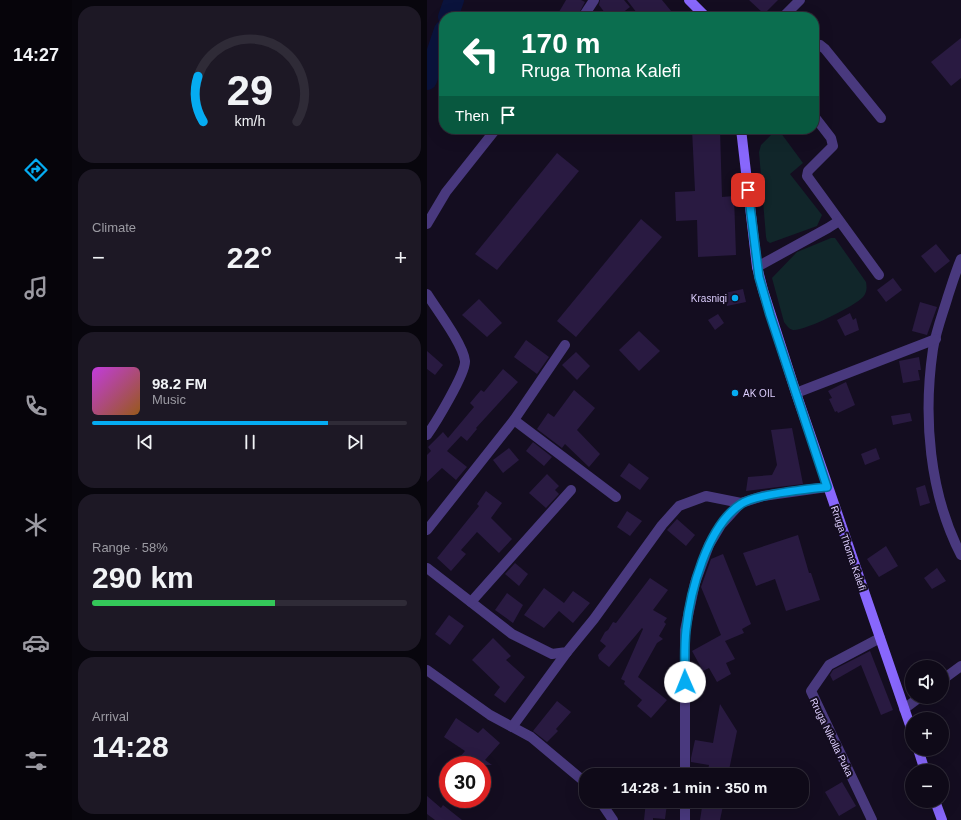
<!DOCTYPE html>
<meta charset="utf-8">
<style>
:root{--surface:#0f0a18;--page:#1d1825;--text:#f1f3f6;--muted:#9b9aa2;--line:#2f2b37;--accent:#05acf2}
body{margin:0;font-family:Helvetica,sans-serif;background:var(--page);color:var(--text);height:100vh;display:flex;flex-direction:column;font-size:15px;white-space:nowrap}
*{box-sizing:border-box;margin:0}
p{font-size:13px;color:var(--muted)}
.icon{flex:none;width:22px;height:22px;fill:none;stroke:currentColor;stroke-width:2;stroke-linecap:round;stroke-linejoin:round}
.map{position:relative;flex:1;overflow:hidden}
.drawer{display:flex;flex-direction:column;gap:6px;padding:6px;background:#08060d;width:355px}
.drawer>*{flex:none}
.banner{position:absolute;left:12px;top:12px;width:380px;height:122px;border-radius:16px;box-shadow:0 4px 16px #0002,0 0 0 1px var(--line);background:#0b6e4f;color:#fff;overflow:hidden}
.fabs{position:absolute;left:478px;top:660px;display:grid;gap:8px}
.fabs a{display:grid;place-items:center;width:44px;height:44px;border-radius:50%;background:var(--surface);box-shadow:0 4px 16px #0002,0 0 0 1px var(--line);font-size:20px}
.speed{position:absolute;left:12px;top:756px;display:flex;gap:8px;font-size:20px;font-weight:700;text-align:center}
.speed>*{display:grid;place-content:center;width:52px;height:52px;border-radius:50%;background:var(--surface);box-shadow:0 4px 16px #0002,0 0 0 1px var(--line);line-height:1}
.speed .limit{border:6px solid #d22;background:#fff;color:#111}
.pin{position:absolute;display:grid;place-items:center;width:34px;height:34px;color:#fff;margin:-17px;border-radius:8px;box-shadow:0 2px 6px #0006}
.me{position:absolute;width:44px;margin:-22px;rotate:359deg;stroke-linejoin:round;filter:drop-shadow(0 0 3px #0008)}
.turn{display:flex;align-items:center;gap:14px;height:84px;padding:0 16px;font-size:18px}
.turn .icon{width:52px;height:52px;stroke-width:2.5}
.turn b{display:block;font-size:28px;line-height:34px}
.then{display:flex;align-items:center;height:38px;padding:0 16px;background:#0003;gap:8px;font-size:15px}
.big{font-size:30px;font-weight:800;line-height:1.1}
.drawer .card{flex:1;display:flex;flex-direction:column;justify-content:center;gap:6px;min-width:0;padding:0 14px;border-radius:16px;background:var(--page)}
.drawer .dial{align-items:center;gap:0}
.dial svg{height:104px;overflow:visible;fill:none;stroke:var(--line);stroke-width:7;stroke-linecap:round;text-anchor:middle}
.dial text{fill:var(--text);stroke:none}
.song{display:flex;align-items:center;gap:12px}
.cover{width:48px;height:48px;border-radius:6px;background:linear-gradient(135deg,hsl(290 70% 55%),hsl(30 70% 35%))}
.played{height:4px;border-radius:2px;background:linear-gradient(90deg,var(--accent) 75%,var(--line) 75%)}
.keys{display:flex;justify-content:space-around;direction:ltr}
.heat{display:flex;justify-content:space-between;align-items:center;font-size:22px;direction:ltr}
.charge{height:6px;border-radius:3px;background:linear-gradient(90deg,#34c759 58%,var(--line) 0)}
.trip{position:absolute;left:152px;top:768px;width:230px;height:40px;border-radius:16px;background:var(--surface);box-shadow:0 4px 16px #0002,0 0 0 1px var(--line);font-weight:800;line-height:40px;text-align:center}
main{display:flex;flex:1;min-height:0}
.tab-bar{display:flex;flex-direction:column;width:72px;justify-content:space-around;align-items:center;background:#06040a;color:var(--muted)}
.tab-bar .icon{width:28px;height:28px}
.tab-bar .current{color:var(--accent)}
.tab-bar b{font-size:18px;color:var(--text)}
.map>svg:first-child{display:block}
.green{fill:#11262a}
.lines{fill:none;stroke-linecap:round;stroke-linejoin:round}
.river{stroke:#0a133c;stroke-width:20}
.building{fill:#291a41}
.minor{stroke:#49397e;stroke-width:10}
.tertiary{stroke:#49397e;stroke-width:10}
.secondary{stroke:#8867fc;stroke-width:10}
.route-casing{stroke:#03709d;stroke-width:10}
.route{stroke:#05acf2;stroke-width:7}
.poi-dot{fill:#05acf2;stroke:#140d20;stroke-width:1.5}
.labels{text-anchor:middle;stroke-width:4;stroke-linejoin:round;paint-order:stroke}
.poi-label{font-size:10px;fill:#ddcefe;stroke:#140d20;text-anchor:end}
.street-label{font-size:10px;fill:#ddcefe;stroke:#140d20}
</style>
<main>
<nav class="tab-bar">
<b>14:27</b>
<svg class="icon current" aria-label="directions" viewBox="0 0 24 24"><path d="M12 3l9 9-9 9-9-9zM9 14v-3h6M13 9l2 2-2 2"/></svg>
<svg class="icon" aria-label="music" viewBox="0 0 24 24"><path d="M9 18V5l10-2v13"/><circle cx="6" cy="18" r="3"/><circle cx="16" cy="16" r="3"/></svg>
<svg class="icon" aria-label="phone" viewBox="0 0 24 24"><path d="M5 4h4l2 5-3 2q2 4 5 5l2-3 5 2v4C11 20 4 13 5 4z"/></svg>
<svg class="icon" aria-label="climate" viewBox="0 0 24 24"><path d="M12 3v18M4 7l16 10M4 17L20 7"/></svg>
<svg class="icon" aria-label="car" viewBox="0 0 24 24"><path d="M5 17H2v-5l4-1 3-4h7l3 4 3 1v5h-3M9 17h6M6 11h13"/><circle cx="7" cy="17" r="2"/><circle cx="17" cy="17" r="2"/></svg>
<svg class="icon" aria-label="filters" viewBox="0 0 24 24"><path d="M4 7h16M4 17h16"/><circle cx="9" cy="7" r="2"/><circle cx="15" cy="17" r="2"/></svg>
</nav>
<section class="drawer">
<div class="card dial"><svg viewBox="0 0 100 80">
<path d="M14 69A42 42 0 1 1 86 69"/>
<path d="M14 69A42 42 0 0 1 10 34" stroke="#05acf2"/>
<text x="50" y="56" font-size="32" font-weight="700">29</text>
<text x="50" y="72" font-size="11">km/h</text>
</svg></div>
<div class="card"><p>Climate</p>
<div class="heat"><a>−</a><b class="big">22°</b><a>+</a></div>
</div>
<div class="card">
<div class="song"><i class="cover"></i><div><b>98.2 FM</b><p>Music</p></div></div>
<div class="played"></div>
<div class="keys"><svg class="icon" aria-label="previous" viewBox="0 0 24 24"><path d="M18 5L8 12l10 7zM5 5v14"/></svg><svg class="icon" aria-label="pause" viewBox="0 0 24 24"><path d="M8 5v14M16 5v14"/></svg><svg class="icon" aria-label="next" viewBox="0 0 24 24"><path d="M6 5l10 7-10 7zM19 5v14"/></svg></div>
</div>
<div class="card"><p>Range · 58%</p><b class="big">290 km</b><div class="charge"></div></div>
<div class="card"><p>Arrival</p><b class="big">14:28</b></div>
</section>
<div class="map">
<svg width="534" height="820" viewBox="0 0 534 820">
<rect width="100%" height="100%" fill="#140d20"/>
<g class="green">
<path d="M350,129h1l25,34 -13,11 32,41 -5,11 -47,17 -3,-2 -1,-4 -7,-85 2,-7z"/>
<path d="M404,238h4l31,44c1,6 1,10 -3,15 -8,9 -58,34 -70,33 -4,-1 -6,-4 -9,-8l-12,-44 25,-26z"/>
</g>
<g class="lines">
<g class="river">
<path d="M21,17l6,-17"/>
<path d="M0,80l17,-50"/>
</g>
</g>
<g class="building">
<path d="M139,0h15l4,2 -8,15h-21z"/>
<path d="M173,0h24l6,7 -13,10h-9l-9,-12z"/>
<path d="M200,0h35l14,17h-36z"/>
<path d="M322,0h29l-14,14z"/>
<path d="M534,38v40l-10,8 -20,-24z"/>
<path d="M265,129h28l2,68 12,-1 2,59 -38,2 -1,-37 -21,1 -1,-29 20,-1z"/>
<path d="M130,153l22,18 -82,99 -22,-16z"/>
<path d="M214,219l21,18 -86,100 -19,-16z"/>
<path d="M509,244l14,17 -15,12 -14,-17z"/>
<path d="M466,278l9,12 -16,12 -9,-12z"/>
<path d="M316,289l3,13 -19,4 -2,-13z"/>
<path d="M52,299l23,24 -15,14 -25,-22z"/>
<path d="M493,302l17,5 -10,28 -15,-4z"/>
<path d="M423,313l3,7 3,-2 3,12 -14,6 -8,-16z"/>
<path d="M291,314l6,9 -9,7 -7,-10z"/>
<path d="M212,331l21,20 -21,20 -20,-21z"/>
<path d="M99,340l23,17 -12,17 -23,-17z"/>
<path d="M0,351l16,14 -8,10 -8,-6z"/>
<path d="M149,352l14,14 -13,14 -15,-15z"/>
<path d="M492,357l2,13h-3l2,10 -17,3 -4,-22z"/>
<path d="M76,369l15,13 -42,46 1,1 -10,12 -6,-5 -14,15 20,16 -11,13 -14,-12 -15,14v-27l4,-4 -3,-4 15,-15 5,6 26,-31 -4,-4 11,-13 3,2z"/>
<path d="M419,382l9,23 -17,8 -1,-2 -2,1 -6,-13 3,-1 -4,-7z"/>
<path d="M147,390l21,18 -18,22 23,24 -11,13 -24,-23 -3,4 -25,-19 11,-16 6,4z"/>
<path d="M483,413l2,8 -19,4 -2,-9z"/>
<path d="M365,428l11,56 -57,7 2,-14 24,-2 5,-10 -6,-35z"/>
<path d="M106,442l19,15 -8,9 -18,-15z"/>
<path d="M82,448l10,12 -16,13 -10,-13z"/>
<path d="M449,448l4,11 -15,6 -4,-11z"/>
<path d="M202,463l20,15 -9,12 -20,-14z"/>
<path d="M120,474l12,12 -4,4 4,4 -13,14 -17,-15z"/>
<path d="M498,485l5,18 -10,3 -4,-18z"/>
<path d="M59,491l16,12 -11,15 21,21 -13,14 -22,-21 -16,18 5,4 -15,17 -14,-13 42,-52 -2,-2z"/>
<path d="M200,511l15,10 -12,15 -13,-9z"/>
<path d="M250,519l18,16 -9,11 -19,-16z"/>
<path d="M371,535l11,38h2l9,27 -34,11 -11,-32 -19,7 -13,-33z"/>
<path d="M459,546l12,20 -19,11 -12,-18z"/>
<path d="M296,554l28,70 -9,5 2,4 -19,8 10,18 -9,4 5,11 -14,8 -8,-14 -6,3 -11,-20 29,-16 -20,-48 10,-28z"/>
<path d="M88,563l13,11 -9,12 -14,-12z"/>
<path d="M510,568l9,13 -14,8 -8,-11z"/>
<path d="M223,578l18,12 -15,20 14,8 -3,4 2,2 -7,12 4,3 -6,4 -19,34 29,23 -16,18 -14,-12 5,-6 -18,-16 1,-3 -4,-2 22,-50 -1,-1 -33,39 -10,-8 -1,-4 8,-9 -6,-5 5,-9 3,-2 5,-8 3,1z"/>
<path d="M117,588l20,15 9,-12 17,12 -17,20 -14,-12 -15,17 -20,-13z"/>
<path d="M80,593l16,12 -10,18 -18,-13z"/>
<path d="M22,615l15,11 -14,19 -15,-11z"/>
<path d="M66,638l18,18 -5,4 19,17 -20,26 -11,-8 6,-8 -28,-27z"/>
<path d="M443,651l23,59 -12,5 -20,-50 -28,16 -3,-6 3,-5z"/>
<path d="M130,701l14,11 -15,17 2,2 -11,11 -14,-11z"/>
<path d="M293,704l17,27 -9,44h-21l2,-10 -18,-3v-4l4,-18 18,3z"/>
<path d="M29,718l22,15 5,-5 17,15 -15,17 7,5h-39l12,-14 -21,-14z"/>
<path d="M415,782l14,24 -17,10 -14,-24z"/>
<path d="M0,796l14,12 2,-3 19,15h-27l-8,-6z"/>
<path d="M219,801l21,3 -2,15 -12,-1v2h-9z"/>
<path d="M276,801h21l-4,19h-20z"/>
</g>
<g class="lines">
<g class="minor">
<path d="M156,17l11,-17"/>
<path d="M387,44l6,1 5,4 56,69"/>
<path d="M387,116l17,22 2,8 -25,25 -1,5 72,99"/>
<path d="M0,224l19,-32 50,-63"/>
<path d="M534,259c-5,12 -9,25 -13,37 -5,17 -12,35 -15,53 -10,68 -4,144 28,206"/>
<path d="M330,267l71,-39 11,-7"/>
<path d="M0,294c10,16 36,50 38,67 1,12 -30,63 -38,74"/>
<path d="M369,393l140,-54"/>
<path d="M87,420l102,77"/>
<path d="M0,530l87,-110 51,-75"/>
<path d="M0,568l85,66 40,20 15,-2 27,-33 68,-94 17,-19 27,-10 35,7"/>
<path d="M44,602l100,-112"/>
<path d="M0,670l63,45 41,22 55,46"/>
<path d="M515,680l19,-14"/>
<path d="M477,709l16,-12"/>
<path d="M85,727l55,-75"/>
<path d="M258,775v-145l10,-47 14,-38 12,-20 20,-22 22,-7 64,-9"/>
<path d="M173,801l13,19"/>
<path d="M258,820v-19"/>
<path d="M445,820l-61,-129 18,-26 51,-27"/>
</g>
<path class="tertiary" d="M356,17l17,-17"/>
<g class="secondary">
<path d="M262,0l17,17"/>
<path d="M314,129l16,138 6,23 33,103 116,338"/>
<path d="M491,749l7,22"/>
<path d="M508,801l7,19"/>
</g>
</g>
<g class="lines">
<defs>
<path id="route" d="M258,682c0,-17 -1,-35 1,-52 4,-38 21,-104 55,-126 14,-10 67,-15 86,-17l-57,-172 -11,-38 -11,-87"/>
</defs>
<use href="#route" class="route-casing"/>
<use href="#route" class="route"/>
</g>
<g class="poi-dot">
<circle cx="308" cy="298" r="4"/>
<circle cx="308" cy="393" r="4"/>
</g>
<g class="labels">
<g class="poi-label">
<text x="300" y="302">Krasniqi</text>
<text x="316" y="397" text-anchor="start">AK OIL</text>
</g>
<g class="street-label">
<text transform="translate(422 548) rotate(71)" y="4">Rruga Thoma Kalefi</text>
<text transform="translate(405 737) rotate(64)" y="4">Rruga Nikolla Puka</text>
</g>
</g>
</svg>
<div class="fabs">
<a><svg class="icon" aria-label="sound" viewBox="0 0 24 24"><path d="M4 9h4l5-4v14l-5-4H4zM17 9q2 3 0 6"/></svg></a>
<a>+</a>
<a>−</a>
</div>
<div class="speed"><div class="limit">30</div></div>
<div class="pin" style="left:321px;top:190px;background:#d93025"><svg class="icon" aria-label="arrive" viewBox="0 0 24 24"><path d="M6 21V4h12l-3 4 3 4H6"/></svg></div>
<svg class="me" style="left:258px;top:682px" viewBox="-20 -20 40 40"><circle r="19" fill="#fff"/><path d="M0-13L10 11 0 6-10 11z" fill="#05acf2"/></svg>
<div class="trip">14:28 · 1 min · 350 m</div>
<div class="banner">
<div class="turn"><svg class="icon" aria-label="left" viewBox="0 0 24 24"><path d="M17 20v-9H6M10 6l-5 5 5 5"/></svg><div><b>170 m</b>Rruga Thoma Kalefi</div></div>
<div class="then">Then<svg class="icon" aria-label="arrive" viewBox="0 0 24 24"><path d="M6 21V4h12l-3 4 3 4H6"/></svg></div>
</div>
</div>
</main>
